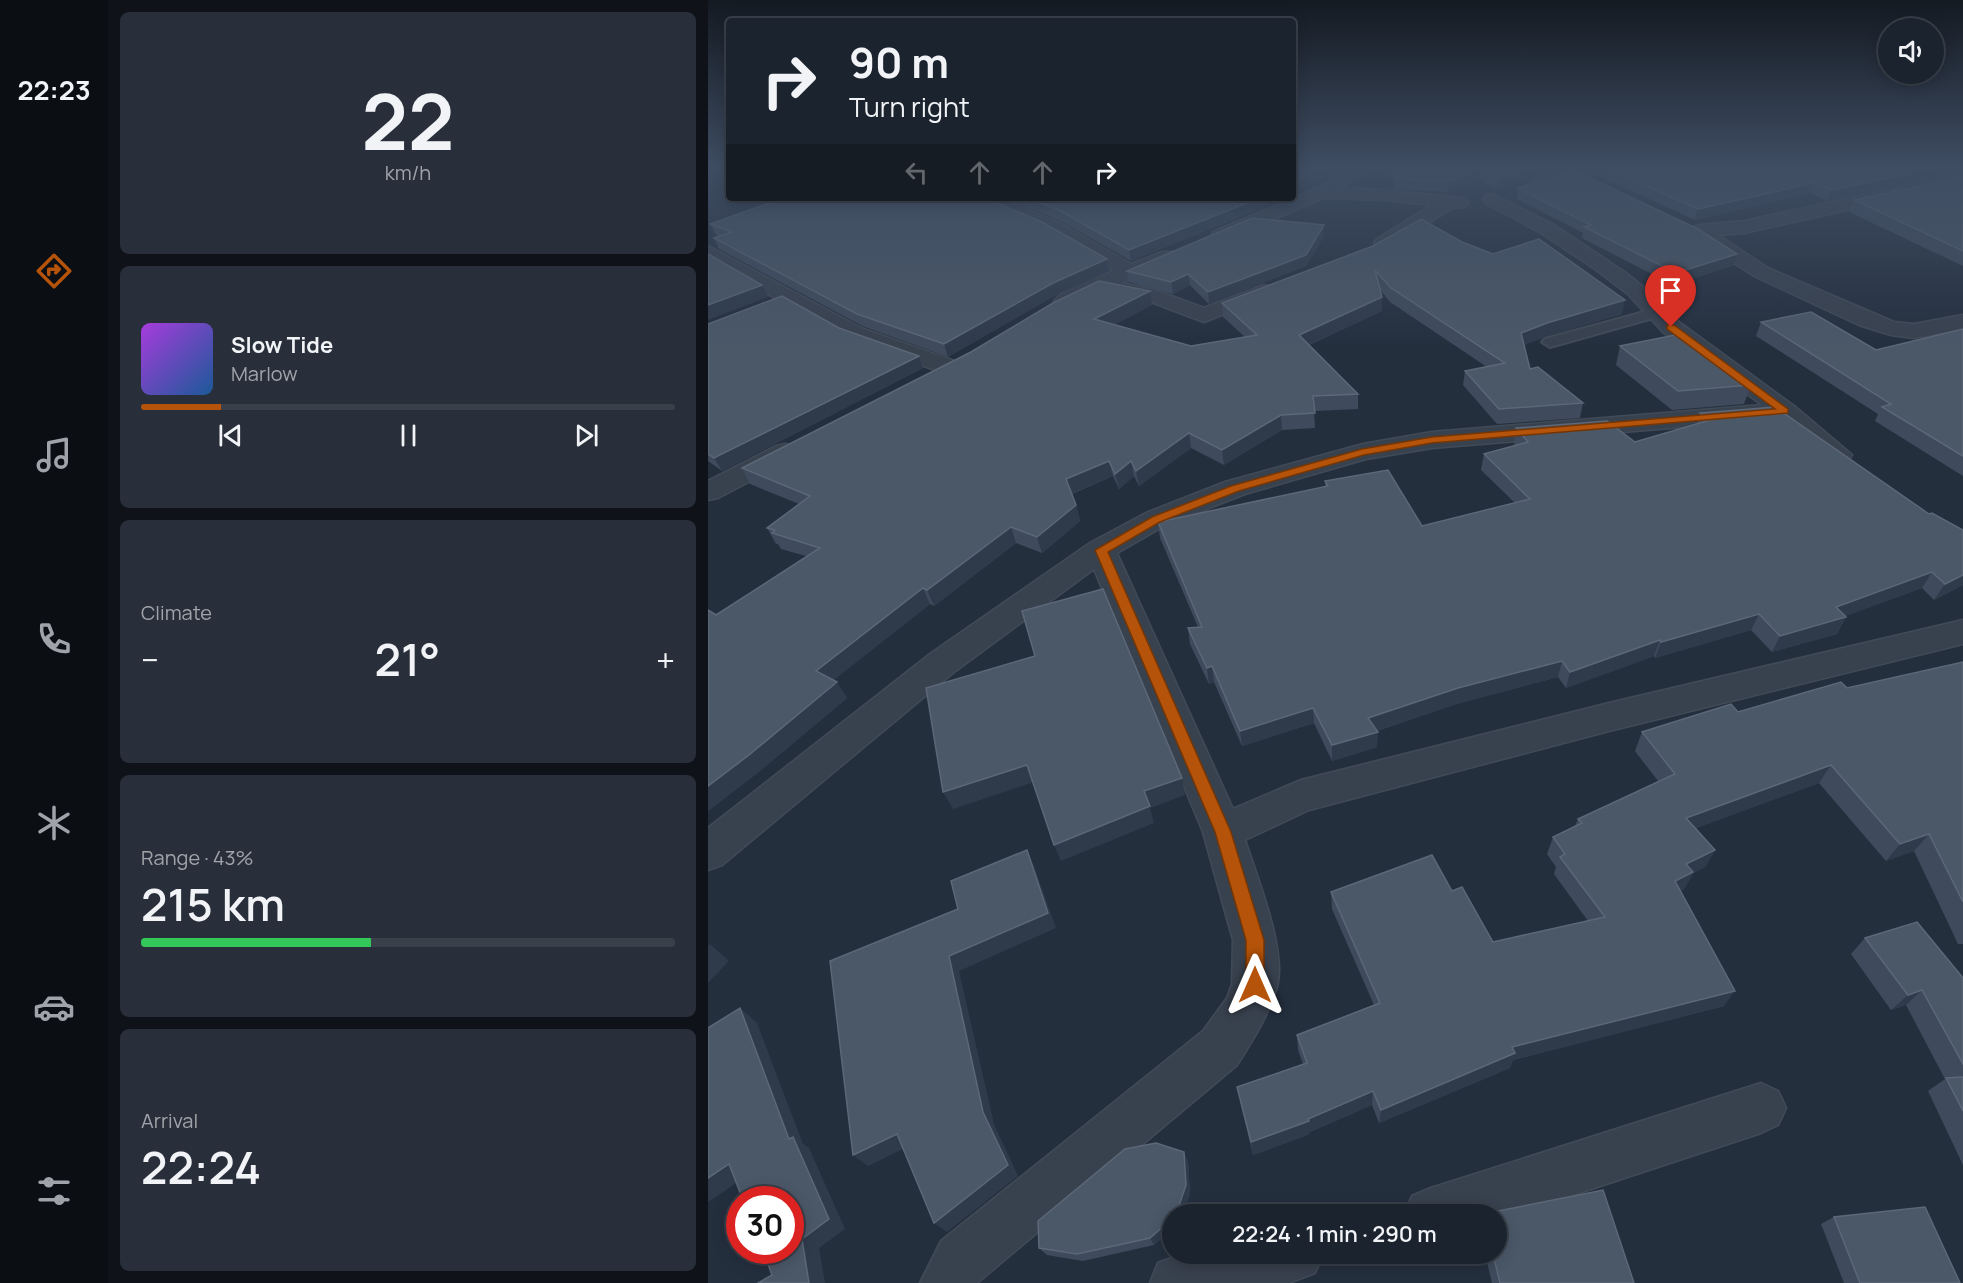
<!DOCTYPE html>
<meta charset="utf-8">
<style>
:root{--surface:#1b232e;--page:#282f3a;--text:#f1f3f6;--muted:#a0a4aa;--line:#39404a;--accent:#b45309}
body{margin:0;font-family:Manrope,sans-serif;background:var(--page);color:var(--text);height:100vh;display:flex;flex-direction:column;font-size:22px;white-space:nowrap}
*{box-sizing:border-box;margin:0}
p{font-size:20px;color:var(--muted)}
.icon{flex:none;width:33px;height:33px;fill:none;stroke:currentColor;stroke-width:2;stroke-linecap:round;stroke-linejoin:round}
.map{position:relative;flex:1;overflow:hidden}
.panel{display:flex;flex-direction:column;gap:12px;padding:12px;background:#0f1319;width:600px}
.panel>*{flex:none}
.guide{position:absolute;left:18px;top:18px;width:570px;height:183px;border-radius:6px;box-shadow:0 3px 15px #0003,0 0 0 2px var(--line);background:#1b232e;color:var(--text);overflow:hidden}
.buttons{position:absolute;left:1170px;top:18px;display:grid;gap:12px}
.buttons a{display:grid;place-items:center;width:66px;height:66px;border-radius:50%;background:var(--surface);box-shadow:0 3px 15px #0003,0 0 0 2px var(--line);font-size:30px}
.speed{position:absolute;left:18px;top:1186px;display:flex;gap:12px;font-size:30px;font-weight:700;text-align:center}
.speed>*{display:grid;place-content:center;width:78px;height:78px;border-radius:50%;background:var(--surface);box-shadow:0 3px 15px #0003,0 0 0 2px var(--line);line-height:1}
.speed .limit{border:9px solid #d22;background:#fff;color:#111}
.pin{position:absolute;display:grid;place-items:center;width:51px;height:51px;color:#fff;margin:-62px -26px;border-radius:50% 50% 50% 0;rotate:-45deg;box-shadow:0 0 6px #0007}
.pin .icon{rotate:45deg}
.me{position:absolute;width:66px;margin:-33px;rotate:0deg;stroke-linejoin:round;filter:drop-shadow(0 0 4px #0008)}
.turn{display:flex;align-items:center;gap:21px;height:126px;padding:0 24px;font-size:27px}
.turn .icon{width:78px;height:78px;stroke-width:2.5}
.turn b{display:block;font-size:42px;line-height:51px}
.lanes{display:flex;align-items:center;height:57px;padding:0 24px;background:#0003;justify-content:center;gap:30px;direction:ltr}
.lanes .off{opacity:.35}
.big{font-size:45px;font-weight:600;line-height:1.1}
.panel .tile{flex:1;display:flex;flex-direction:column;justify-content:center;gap:9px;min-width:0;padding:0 21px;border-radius:9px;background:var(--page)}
.panel .dial{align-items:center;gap:0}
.dial b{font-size:78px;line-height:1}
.song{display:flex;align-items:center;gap:18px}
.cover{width:72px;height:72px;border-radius:9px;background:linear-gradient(135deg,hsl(280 70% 55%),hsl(210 70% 35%))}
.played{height:6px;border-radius:3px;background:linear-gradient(90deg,var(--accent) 15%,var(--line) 15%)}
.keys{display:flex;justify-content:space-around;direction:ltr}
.heat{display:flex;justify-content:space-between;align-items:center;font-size:33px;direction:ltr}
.charge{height:9px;border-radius:4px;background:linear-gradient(90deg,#34c759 43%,var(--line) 0)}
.trip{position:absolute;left:454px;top:1204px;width:345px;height:60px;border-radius:30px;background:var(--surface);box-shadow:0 3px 15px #0003,0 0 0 2px var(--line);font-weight:600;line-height:60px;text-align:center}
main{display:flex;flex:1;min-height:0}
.menu{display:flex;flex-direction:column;width:108px;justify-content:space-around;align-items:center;background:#0b0e12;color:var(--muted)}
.menu .icon{width:42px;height:42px}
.menu .on{color:var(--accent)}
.menu b{font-size:27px;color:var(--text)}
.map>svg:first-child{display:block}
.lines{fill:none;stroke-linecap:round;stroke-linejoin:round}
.lane-casing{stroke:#414a57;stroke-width:4}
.street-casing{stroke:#414a57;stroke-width:3}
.lane{fill:#38414e;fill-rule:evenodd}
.street{fill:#38414e;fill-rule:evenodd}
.wall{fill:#3f4b5c}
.shaded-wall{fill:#2f3b4b}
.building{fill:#4b5868;stroke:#5c6777;stroke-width:1.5}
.route{fill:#b45309;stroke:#753606;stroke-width:1.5}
</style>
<main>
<nav class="menu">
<b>22:23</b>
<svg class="icon on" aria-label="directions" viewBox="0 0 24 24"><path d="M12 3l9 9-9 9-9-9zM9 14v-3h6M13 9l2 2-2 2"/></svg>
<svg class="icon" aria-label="music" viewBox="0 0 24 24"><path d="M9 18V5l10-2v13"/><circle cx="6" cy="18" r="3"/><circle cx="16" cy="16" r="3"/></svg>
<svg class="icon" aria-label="phone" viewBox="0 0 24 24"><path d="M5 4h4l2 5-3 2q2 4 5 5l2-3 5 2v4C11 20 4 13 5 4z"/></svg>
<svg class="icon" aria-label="climate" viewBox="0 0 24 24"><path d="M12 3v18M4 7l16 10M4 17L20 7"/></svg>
<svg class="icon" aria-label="car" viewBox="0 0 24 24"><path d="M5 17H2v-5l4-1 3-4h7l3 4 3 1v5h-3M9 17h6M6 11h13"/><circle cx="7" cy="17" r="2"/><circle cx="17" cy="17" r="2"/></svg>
<svg class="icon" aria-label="filters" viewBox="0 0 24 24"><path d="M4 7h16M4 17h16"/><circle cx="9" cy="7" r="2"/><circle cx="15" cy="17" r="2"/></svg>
</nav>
<section class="panel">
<div class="tile dial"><b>22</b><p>km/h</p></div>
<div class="tile">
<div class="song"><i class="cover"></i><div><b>Slow Tide</b><p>Marlow</p></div></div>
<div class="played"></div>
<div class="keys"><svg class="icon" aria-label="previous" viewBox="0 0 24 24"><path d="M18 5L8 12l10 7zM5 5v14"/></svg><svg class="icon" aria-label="pause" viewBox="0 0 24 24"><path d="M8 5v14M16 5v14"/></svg><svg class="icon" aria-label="next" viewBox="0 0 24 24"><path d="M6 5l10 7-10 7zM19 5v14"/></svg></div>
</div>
<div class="tile"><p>Climate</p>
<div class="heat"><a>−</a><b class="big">21°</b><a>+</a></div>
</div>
<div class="tile"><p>Range · 43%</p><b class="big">215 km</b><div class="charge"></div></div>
<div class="tile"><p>Arrival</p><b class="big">22:24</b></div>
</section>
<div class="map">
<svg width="1255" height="1283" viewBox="0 0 1255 1283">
<rect width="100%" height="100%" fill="#242f3e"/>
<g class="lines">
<defs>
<path id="lane" d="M947,309l7,4 -2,3 -110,31 -8,-5 3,-3z"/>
<g id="street">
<path d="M645,168h20l-32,20 43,2 75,8 6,1 3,4 -3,4 -13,1 -61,39h-14l-3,-4 3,-4 54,-34 -47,-5 -61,-2 -96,42h-14l-2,-4 2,-4 102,-43z"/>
<path d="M868,168h25l-2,3 -64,20 -6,-1 -3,-4 3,-4z"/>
<path d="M1255,174v10l-219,49 -26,2 50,33 126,54 20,2 49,-9v14l-49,9 -23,-3 -32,-10 -105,-49 -61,-40 -3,-5 2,-4 7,-2 45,-4z"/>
<path d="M784,194l62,31 72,48 21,17 32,32 115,84 58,49 -4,6 -9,2 -9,-2 -51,-42 -347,29 -66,11 -121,35 -79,31 -49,28 116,256 68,-29 308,-77 354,-83v24l-354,87 -300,79 -64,30c12,37 42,111 32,147 -9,29 -24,53 -40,78l-260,218h-57l21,-42 262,-210 24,-33 5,-14 1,-44 -30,-108 -109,-263 -140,103 -232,193 -14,5v-42l222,-174 160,-111 56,-30 79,-31 138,-38 69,-12 330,-27 -99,-73 -35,-38 -33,-25 -54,-36 -55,-30 -3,-4 3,-4z"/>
<path d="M267,198h24l61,25 71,41 31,-12h14l3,4 -3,4 -55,23 34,7 49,18 60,-23 7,2 3,4 -3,4 -67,27 -61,-23 -42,-8 -29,14 -7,2 -7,-2 -4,-4c12,-16 42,-23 60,-30l-68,-40 -68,-29z"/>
<path d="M0,246l153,82 96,34 4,5 -4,5 -8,2 -8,-2 -96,-34 -137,-78z"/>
<path d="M77,444l9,2 4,6 -4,6 -76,40 -10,2v-19l68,-35z"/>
<path d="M1053,1083l17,8 8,17 -8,17 -17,8 -264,87v-5h-93l8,-19 19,-8z"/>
<path d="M475,1254h140l-8,19 -26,10h-139l8,-20z"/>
</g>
</defs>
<use href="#lane" class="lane-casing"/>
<use href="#street" class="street-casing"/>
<use href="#lane" class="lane"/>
<use href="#street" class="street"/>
</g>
<g class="wall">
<path d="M666,168h191l-68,21 -18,-9 -31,12 -54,-3v-12l-20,-7z"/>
<path d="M889,168h366l-12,2 -2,5 -122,26 -16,-8 -116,27 -100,-46z"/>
<path d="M1255,177v89l-114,-54 5,-12z"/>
<path d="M810,188l216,77 -61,20 -91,-47 1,-5 -66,-34z"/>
<path d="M297,198h276l-24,11v1l-126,51 -70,-40z"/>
<path d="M2,224l397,35 2,12 -53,24 -108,62 -86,-31 -143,-77 -5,-11 5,-2 -3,-1z"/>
<path d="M616,225v11l-18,30 -97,38 -19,-19 -17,9 -45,-12 -1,-11z"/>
<path d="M754,242l160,72 -78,23 -20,8 6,24 53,34 -3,15 -83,6 -34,-39 2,-14 22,-4 -97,-65 -9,-11 1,20 -73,34 49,49v15l-44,2 1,17 -33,2 -58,35 -33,-17 -52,38 -5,-10 -15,13 -6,-13 -41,18 4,11 4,16 -38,32 -26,-10 -82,63 -4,-2 -97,76 14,18 -86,72 -53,41v-201l8,5 90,-59 -25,-7 -3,-5h-2l-9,-16 32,-24 -49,-20 -8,-16 408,-177 2,14 -38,20 77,21 54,-9 -22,-20 -1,-14z"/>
<path d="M1053,322l115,28 87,-21v147l-88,-55 3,-7 -122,-78z"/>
<path d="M0,324l131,4 80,28 4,12 -201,103 -14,-10z"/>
<path d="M912,346l131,39 -7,19 -72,6 -56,-45z"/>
<path d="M992,413l229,101 34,16v55l-29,15 -12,-12 -77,28 1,1 -9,17 -65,18 -21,-22 -96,28 -1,-2 -88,32 -8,-11 -102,27 -79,27v16l-45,14 -18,-38 -72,23 -28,-64 -5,2 -19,-40 -2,-16 10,-1 -38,-89 -2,-16 167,-35v-6l97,45 93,-23 -34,-33 3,-16 31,-9 -1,-2 2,-15 119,14 62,-18z"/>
<path d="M1255,662v282h-5l-44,-93 -28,10 -67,-78 -123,45 19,22 -10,17 -12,6 -9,16 -4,2 44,115 -211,54 -3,8 -131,55 -7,-18 -62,27v2l-57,21 -16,-68 66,-23 -5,-14 -1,-15 77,-30 -42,-96 -1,-17 121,-1 41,51 95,-21 -34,-47 2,-7 -9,-13 6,-17 22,-11 3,-7 80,-38 -23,-30 7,-19 205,-44z"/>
<path d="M1157,938l98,40v187l-35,-74 17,-12 -39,-74 -15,5 -40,-56z"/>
<path d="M480,1161l2,33 -8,21h-9v14l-19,16 -71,16 -36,-6 -8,-7z"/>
<path d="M1126,1217l126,66h-116l-23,-59z"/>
<path d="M777,1254h12l137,29h-142z"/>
</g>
<g class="shaded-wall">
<path d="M0,168h19l-19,6z"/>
<path d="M616,168h22l-53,24v-10z"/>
<path d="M825,168h32l-68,21 1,-10z"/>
<path d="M1228,168h27l-12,2 -2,5 -122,26 4,-11z"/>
<path d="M772,169l-1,11 -31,12 1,-11z"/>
<path d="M1106,183l-3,10 -116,27 3,-11z"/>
<path d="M549,198h24l-24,11v1l-126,51 -2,-11z"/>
<path d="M616,225v11l-18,30 -97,38 -1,-12z"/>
<path d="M1029,254l-3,11 -61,20 3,-12z"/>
<path d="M399,259l2,12 -53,24 -108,62 -4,-13 109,-61z"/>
<path d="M480,274l2,11 -17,9 -2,-12z"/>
<path d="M54,285l6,12 -60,23v-15z"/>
<path d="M442,291l2,14 -55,29 -3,-15z"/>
<path d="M674,297v14l-83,38v-14z"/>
<path d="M917,300l-3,14 -78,23 -26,10 3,-14 26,-10z"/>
<path d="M211,356l4,12 -201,103 -8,-13z"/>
<path d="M573,415l1,15 -58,35 -2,-15z"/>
<path d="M481,433l2,15 -52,38 -3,-15z"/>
<path d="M401,461l4,15 -43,18 -4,-15z"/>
<path d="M423,461l3,15 -15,13 -4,-15z"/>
<path d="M368,505l4,16 -38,32 -5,-16z"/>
<path d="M303,527l5,16 -82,63 -7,-16z"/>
<path d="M1224,572l-10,16 -93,34 17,-5 -9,17 -65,18 8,-16 56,-29z"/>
<path d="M1255,575v10l-29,15 11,-16z"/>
<path d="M215,588l7,16 -105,83 -9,-16z"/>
<path d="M1051,614l-8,16 -96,28 6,-16z"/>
<path d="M952,640l-6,16 -88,32 4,-16z"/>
<path d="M854,661l-4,16 -102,27 -89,30 1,-16 90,-30z"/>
<path d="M504,666l2,16 -5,2 -2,-16z"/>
<path d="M129,682l10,16 -86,72 -53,41v-25z"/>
<path d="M605,708l1,15 -72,23 -2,-15z"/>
<path d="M670,732l-1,15 -45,14v-16z"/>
<path d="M319,765l7,17 -81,27 -10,-17z"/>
<path d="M1123,765l-12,18 -142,52 9,-17z"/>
<path d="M474,778l3,17 -35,13 4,15 -93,38 -7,-16 90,-54z"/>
<path d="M1221,834l-15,17 -28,10 14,-17z"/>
<path d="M319,850l7,16 22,62 -97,43 35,153 24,52 -71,56 -13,-9 15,-267z"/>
<path d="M1007,850l-10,17 -12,6 -9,16 -18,9 20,-34z"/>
<path d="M2,944l19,17 -21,22v-37z"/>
<path d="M1214,990l-16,15 -15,5 17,-15z"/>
<path d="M1027,991l-11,15 -211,54 -3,8 -131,55 2,-13 131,-63z"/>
<path d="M32,1008l17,15 46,121 6,4 36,81 -26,19 6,35h-16l-7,-44 -13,-100z"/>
<path d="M665,1091l-1,14 -62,27v2l-57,21 -2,-13 57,-23z"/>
<path d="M189,1134l14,11 -43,21 -15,-11z"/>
<path d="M476,1152l4,9 2,33 -8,21h-6z"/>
<path d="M21,1164l19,11 -40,27v-24z"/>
<path d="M465,1218v11l-19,16 -4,-7z"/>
</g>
<g class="building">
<path d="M585,168h31l-31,14z"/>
<path d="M687,168h138l-35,11 -18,-10 -31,12 -55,-2z"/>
<path d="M898,168h330l-105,22 -17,-7 -116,26z"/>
<path d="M867,171l123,58 39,25 -61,19 -92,-46 7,-2 -73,-37z"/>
<path d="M1255,177v74l-109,-51z"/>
<path d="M75,198h202l57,24 65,37 -54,24 -109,61 -87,-30 -143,-76 18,-6 -22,-8z"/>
<path d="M321,198h228l-2,1h2l-128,51 -70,-40z"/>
<path d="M544,218l72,7 -18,30 -98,37 -20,-18 -17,8 -44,-11z"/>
<path d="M713,219l41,23 31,12 46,-15 86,61 -78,23 -26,10 9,36 8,-2 45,36 -84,6 -34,-38 40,-8 -114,-75 -16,-18 7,27 -83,38 59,59 -45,2 2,17 -34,2 -59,35 -33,-17 -53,38 -5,-10 -16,13 -6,-13 -43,18 10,26 -39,32 -26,-10 -84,63 -4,-2 -107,83 21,11 -88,73 -41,31v-176l8,5 104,-67 -48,-15 3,-3 -8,-2 43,-32 -68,-28 229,-116 82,-49 46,-22 51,10 -56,28 97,27 66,-11 -35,-32 151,-57z"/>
<path d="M0,254l54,31 -54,20z"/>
<path d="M74,296l57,32 80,28 -205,102 -6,-4v-130z"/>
<path d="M1103,312l65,38 87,-21v127l-81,-49 9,-3 -130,-82z"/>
<path d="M972,334l71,51 -73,6 -58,-45z"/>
<path d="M1067,407l154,107 3,-1 31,17v45l-18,9 -13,-12 -96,35 10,10 -66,19 -21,-22 -98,28 -1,-2 -90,32 -8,-11 -104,27 -90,30 10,14 -46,13 -19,-37 -73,23 -28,-65 -5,2 -19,-40 14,-1 -44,-105 170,-36 -3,-5 63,-11 34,56 108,-27 -46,-45 44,-12 -12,-14 91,-7 28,21 75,-22 -10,-7z"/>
<path d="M395,589l79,189 -38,13 6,15 -96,39 -27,-80 -84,27 -17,-104 109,-32 -13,-45z"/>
<path d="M1255,662v240l-34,-68 -29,10 -69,-79 -145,53 29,32 -29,14 7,8 -18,9 60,110 -223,56 3,6 -134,57 -8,-19 -65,28 1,2 -58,21 -14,-55 70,-24 -10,-28 83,-32 -49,-111 101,-37 20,36 10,-4 31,55 112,-25 -45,-60 5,-3 -12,-17 29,-14 -4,-4 97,-45 -33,-42 89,-28 7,8 103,-30 6,6z"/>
<path d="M319,850l21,63 -99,43 34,156 25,53 -74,58 -37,-89 -44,21 -23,-194 128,-52 -7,-28z"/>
<path d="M1209,922l46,56v86l-41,-74 -14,5 -43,-57z"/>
<path d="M32,1008l49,131 4,-2 36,82 -27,20 7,44h-51l14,-8 -9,-24h27v-51h-47l-14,-36 -21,14v-150z"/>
<path d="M1255,1077v34l-17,-33z"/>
<path d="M448,1143l28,9 2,33 -10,30h-3v3l-23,20 -73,16 -38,-6 -1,-27 87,-72z"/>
<path d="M895,1190l31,93h-134l-7,-29h4v-39l-14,-1z"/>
<path d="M1217,1207l35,76h-100l-26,-66z"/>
</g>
<linearGradient id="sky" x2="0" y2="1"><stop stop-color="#141a22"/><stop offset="0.48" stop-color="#3f4d63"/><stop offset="1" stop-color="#3f4d63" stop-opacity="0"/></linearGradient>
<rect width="1255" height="348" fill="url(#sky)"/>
<path class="route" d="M959,325h7l114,84v4l-356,30 -68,12 -125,36 -79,31 -52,30 123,280 33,108v45l-3,7 -6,3 -7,-3 -2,-7v-45l-31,-108 -120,-282 57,-33 79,-31 131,-37 70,-12 343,-28 -108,-80z"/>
</svg>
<div class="buttons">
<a><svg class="icon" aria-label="sound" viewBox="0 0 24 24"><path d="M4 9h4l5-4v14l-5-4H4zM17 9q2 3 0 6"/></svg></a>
</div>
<div class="speed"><div class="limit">30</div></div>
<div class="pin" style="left:963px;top:327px;background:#d93025"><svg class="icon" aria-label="arrive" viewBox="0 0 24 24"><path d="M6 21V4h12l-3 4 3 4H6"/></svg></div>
<svg class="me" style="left:547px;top:985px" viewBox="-20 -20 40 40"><path d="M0-17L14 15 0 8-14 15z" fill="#b45309" stroke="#fff" stroke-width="4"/></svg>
<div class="trip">22:24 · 1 min · 290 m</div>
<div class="guide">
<div class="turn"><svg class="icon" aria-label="right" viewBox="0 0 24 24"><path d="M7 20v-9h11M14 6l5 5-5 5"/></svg><div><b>90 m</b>Turn right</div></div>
<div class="lanes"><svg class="icon off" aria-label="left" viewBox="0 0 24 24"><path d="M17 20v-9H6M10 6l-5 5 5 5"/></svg><svg class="icon off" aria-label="ahead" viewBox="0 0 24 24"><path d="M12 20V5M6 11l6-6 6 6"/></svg><svg class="icon off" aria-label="ahead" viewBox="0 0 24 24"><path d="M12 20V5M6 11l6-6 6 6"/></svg><svg class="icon" aria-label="right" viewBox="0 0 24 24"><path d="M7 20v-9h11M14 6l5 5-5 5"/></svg></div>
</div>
</div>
</main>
